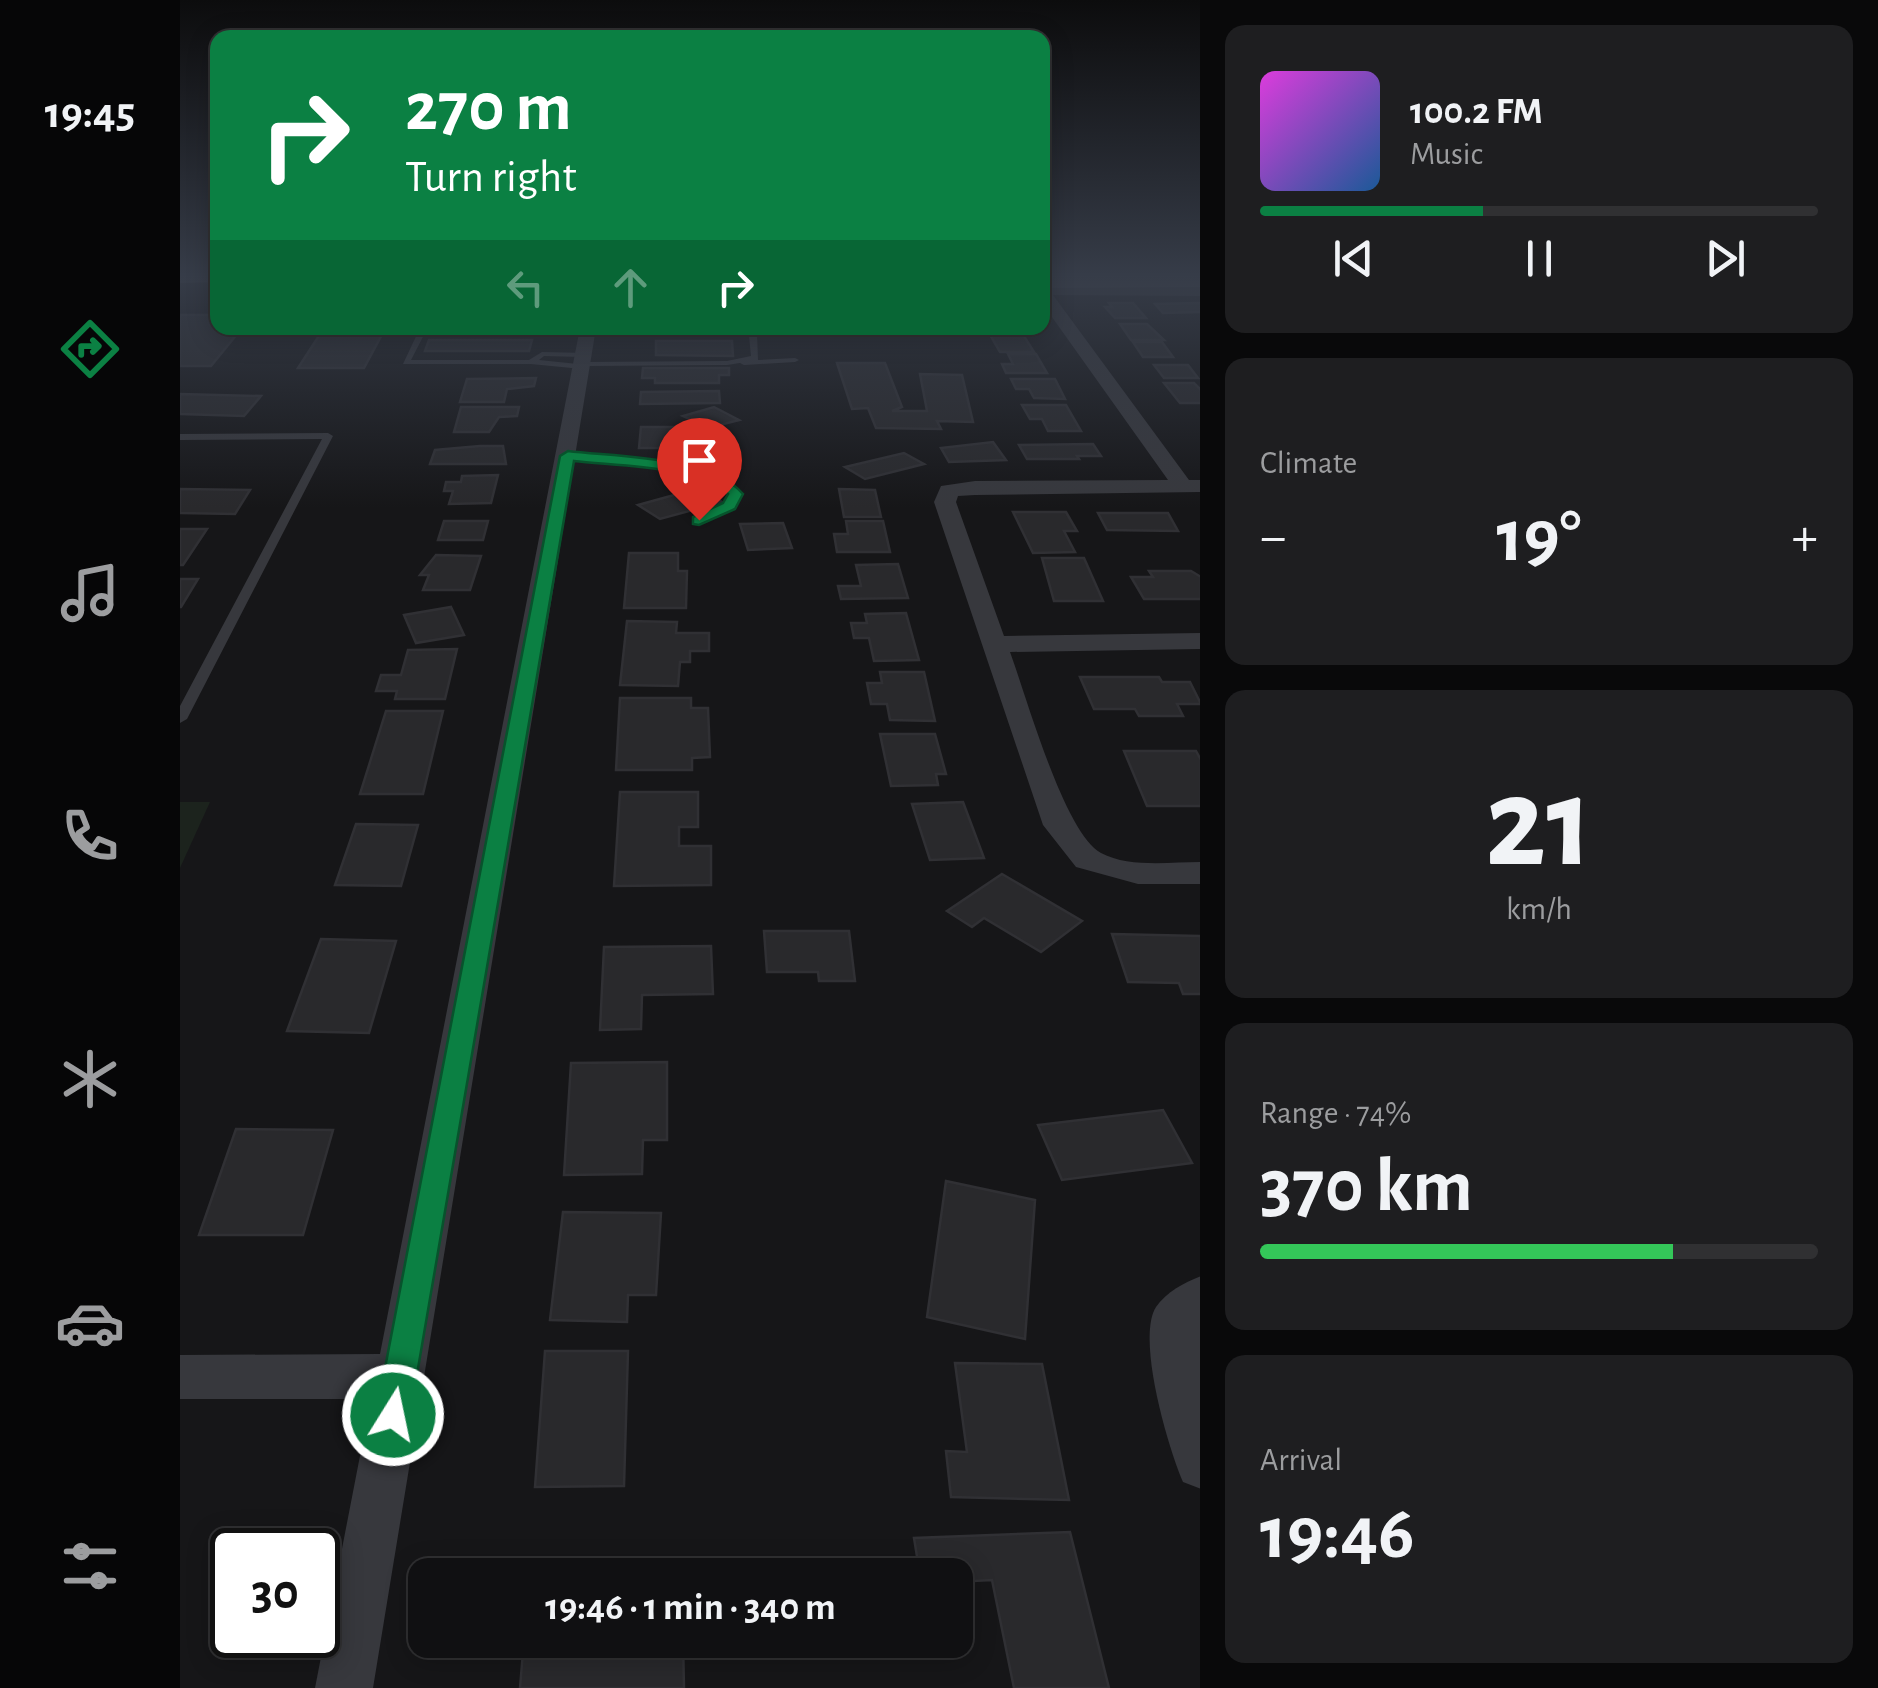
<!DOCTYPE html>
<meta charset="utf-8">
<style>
:root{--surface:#101012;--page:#1e1e20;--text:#f1f3f6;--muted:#9c9d9f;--line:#303032;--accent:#0b8043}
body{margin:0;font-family:"Alegreya Sans",sans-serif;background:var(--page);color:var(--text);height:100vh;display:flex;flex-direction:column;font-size:38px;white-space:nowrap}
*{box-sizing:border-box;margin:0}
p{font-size:32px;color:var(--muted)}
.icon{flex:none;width:55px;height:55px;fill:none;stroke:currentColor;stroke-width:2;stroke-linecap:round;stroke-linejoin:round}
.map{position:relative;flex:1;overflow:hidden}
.panel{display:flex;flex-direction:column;gap:25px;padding:25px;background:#09090a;width:678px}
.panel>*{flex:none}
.guide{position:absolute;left:30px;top:30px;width:840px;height:305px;border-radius:20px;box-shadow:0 5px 25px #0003,0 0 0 2px var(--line);background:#0b8043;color:#fff;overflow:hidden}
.speed{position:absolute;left:30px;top:1528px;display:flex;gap:20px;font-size:50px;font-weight:700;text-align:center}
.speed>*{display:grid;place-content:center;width:130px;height:130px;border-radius:50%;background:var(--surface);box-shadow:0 5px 25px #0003,0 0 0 2px var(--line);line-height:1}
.speed .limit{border:5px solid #111;border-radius:15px;background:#fff;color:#111}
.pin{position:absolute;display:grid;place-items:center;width:85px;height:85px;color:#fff;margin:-102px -42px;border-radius:50% 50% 50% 0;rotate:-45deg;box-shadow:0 0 10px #0007}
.pin .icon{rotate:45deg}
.me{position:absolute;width:110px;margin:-55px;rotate:10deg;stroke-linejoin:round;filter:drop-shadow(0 0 8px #0008)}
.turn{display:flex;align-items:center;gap:35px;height:210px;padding:0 30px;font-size:45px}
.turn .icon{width:130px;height:130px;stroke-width:2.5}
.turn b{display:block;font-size:70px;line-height:85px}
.lanes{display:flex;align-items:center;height:95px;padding:0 30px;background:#0003;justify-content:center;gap:50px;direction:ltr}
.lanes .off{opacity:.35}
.big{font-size:75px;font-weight:700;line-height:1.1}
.panel .card{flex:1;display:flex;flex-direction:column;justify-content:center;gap:15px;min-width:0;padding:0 35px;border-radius:20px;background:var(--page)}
.panel .dial{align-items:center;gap:0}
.dial b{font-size:130px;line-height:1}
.song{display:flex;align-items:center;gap:30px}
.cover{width:120px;height:120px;border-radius:15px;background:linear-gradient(135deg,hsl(300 70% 55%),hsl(210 70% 35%))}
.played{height:10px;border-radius:5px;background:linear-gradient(90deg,var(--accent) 40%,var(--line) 40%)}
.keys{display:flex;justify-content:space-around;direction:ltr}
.heat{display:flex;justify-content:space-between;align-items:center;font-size:55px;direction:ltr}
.charge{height:15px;border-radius:8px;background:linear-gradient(90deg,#34c759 74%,var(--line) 0)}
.trip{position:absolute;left:228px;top:1558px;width:565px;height:100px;border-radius:20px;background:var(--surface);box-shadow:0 5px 25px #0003,0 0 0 2px var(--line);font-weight:700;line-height:100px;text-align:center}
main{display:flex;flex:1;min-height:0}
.menu{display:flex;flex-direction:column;width:180px;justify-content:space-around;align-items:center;background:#060607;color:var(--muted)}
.menu .icon{width:70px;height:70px}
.menu .active{color:var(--accent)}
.menu b{font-size:45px;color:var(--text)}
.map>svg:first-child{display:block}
.green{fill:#1c231d}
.building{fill:#29292c;stroke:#303034;stroke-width:2.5}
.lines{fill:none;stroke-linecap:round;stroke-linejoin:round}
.lane{fill:#37383d;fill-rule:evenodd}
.street{fill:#37383d;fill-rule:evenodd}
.primary{fill:#53555c;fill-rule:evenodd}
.route{fill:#0b8043;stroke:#07532c;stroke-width:2.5}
</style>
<main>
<nav class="menu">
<b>19:45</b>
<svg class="icon active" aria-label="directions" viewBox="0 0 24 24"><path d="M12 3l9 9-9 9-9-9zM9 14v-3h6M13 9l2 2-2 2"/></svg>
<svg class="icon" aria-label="music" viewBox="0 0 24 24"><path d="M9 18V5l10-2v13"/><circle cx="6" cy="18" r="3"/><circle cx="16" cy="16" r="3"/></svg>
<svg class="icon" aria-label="phone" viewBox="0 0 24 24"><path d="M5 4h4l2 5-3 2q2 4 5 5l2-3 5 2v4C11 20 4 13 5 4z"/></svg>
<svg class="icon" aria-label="climate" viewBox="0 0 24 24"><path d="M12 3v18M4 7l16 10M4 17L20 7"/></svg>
<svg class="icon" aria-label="car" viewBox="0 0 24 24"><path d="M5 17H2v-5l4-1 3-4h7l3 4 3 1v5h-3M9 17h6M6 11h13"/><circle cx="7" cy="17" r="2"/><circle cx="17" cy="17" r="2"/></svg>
<svg class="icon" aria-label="filters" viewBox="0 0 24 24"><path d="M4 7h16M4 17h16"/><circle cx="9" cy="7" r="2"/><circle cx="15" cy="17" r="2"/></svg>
</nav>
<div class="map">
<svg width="1021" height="1688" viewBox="0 0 1021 1688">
<rect width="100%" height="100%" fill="#161618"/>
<path class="green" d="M0,802h30l-30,66z"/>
<g class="building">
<path d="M929,303h24l13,15h-31l-10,-11h7z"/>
<path d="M1021,303v9l-38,1 -8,-9z"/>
<path d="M0,315h38v13h24l-31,38h-31z"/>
<path d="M940,324h27l17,16h-33z"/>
<path d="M144,328h80l-19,1 -21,39h-66z"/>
<path d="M809,333h33l12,19h-34z"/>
<path d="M249,340h103l-3,11h-104z"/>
<path d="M476,341h76l1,15 -77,-1z"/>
<path d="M953,342h29l11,15h-30z"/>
<path d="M828,354h28l11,19h-41l-4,-9h11z"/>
<path d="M657,363h48l17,44 -10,4h35l-7,-37 42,1 11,47 -36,-1 4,8 -65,-1 -8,-20 -16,1z"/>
<path d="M974,365h34l10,13h-34z"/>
<path d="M463,368h86v7h-10v8h-64v-5h-13z"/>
<path d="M356,378l-2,8 -27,3 -3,13h-44l7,-23z"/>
<path d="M831,379h44l10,20 -31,-1 -5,-9h-13z"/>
<path d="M984,383h30l7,7v13h-21z"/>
<path d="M539,391l1,12 -80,1 1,-12z"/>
<path d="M0,394l81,2 -17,20 -64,-2z"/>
<path d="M842,405h44l15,26h-33l-6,-12h-12z"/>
<path d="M281,407h58l-2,9 -18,1 -10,15h-35z"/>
<path d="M534,407l25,13 -31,8 -25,-12z"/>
<path d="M461,427h37l-1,21h-38z"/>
<path d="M813,442l13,18 -57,2 -8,-14z"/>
<path d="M913,444l8,12h-24l2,3h-52l-8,-14z"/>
<path d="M300,446h23l3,18h-76l5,-14z"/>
<path d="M724,453l20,11 -59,15 -20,-12z"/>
<path d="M318,475l-7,28 -42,1 4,-13h-9l2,-9h15l1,-6z"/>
<path d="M519,488l23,14 -62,17 -22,-14z"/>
<path d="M0,489l70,1 -15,24 -55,-1z"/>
<path d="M659,489l36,1 6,27h-37z"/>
<path d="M833,512h53l11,19h-13l11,21 -42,1z"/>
<path d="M918,513h70l10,18 -71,-1z"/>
<path d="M264,521h44l-5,19h-45z"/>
<path d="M666,521h37l7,31h-53l-3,-18h14z"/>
<path d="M603,523l9,25 -44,2 -8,-26z"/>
<path d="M0,529h27l-24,36h-3z"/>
<path d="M449,553h49v18h9l-1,37h-62z"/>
<path d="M256,555l45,1 -11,34h-47l6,-15h-9z"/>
<path d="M862,558h42l19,43h-49z"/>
<path d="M718,564l10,34 -67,1 -3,-13h23l-5,-21z"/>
<path d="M969,571h42l10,6v22h-57l-13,-22h22z"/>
<path d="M0,579h18l-17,28h-1z"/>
<path d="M271,607l13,28 -48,8 -12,-28z"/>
<path d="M726,613l13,47 -45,1 -5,-23h-15l-3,-15h16l-2,-9z"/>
<path d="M447,621l50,1 -1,11h33v18h-19v11h-10l-2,24 -58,-1z"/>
<path d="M277,649l-12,50h-50l2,-8h-21l5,-16h20l7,-25z"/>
<path d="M700,672h44l11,49 -45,-1 -3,-16h-16l-4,-21h15z"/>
<path d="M900,677h79l3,5h28l11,22h-24l6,12h-44l-4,-7h-41z"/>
<path d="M440,698h71v10h17l2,49 -18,1v12h-76z"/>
<path d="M206,711h57l-20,83h-63z"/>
<path d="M700,734h55l11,40h-10l2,11 -47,1z"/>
<path d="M944,751h72l5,9v46h-54z"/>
<path d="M440,792h78v35h-19v19h32v39l-97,1z"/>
<path d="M783,802l21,56 -54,2 -18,-56z"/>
<path d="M176,824l62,1 -17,61 -66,-1z"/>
<path d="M822,874l80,47 -41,31 -57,-34 -12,9 -25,-16z"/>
<path d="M584,931h85l6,50h-36l-1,-9h-51z"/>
<path d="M932,934l89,2v58h-18l-4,-11 -51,-1z"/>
<path d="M141,939l75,2 -27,92 -82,-2z"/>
<path d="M531,946l2,48 -71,1 -1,34 -41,1 4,-83z"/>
<path d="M487,1062v78h-24l-1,34 -78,1 7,-112z"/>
<path d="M983,1110l29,53 -130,17 -24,-55z"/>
<path d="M56,1129l97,1 -30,105h-104z"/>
<path d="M766,1181l89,19 -10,139 -98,-22z"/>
<path d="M383,1212l98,1 -5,82h-28l-1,27 -77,-2z"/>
<path d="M365,1351h83l-4,135 -89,1z"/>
<path d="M775,1363l87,1 27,136 -118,-3 -5,-46 21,1z"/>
<path d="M890,1532l39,156h-95l-22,-108 -37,2v-7h-35l-6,-37z"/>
<path d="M434,1569v6h-85l1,-5z"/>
<path d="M344,1640h159l1,48h-164z"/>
</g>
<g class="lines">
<g class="lane">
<path d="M240,328h172l-4,2 -162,1 -15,29h118l13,-8 45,1 1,2 -4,2 -40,-1 -5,4 39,4 4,-2 145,-1 24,-5 -2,-20 -163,1 -4,-2 4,-2 167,-1 4,2 1,26 37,-2 4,2 -4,2 -51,3 -4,-2 -13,2 -141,1 -4,3 -51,-5h-128z"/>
<path d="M148,433l5,3 -146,283 -7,4v-17l142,-267 -142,1v-6z"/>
<path d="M388,453c56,6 129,1 173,41l-7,14 -35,16 -4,-1v-4l31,-15 5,-9c-48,-36 -111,-28 -166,-37v-4z"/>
</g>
<g class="street">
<path d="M862,285l159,1v10l-148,-1 136,185h12v12l-226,3 -17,1 -2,6 48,134 197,-3v16l-191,3c16,43 54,181 91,201 28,15 69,9 100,9v22h-63l-62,-17 -33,-42 -109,-323 7,-16 34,-5 193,-1 -126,-177z"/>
<path d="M400,328h16l-223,1360h-58l56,-289h-191v-44l200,-1z"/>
<path d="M1021,1276v213l-18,-7c-15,-34 -47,-144 -27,-175 10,-15 29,-25 45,-31z"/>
</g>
<g class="primary">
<path d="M0,272h38v10l-38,1z"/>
<path d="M1021,273v14l-159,1v-14z"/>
</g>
</g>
<linearGradient id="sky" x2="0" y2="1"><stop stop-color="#0c0c0d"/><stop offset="0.54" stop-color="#363c48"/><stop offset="1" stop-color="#363c48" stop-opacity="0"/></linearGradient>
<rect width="1021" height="508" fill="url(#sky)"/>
<path class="route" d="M388,451c48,6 143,5 175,43l-8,15 -36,16 -6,-1v-7l30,-14 5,-9c-30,-29 -113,-28 -154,-33l-164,954 -5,11 -12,5 -12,-5 -5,-11 184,-959z"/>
</svg>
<div class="speed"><div class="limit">30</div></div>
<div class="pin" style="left:519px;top:520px;background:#d93025"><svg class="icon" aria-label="arrive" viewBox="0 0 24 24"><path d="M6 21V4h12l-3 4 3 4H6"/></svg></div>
<svg class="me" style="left:213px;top:1415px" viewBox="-20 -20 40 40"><circle r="17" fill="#0b8043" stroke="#fff" stroke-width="3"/><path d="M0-11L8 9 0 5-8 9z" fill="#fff"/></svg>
<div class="trip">19:46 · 1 min · 340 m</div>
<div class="guide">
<div class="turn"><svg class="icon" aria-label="right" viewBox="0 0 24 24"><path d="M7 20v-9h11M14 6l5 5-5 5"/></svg><div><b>270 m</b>Turn right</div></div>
<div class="lanes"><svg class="icon off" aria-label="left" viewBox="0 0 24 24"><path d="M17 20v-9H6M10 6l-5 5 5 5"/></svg><svg class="icon off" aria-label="ahead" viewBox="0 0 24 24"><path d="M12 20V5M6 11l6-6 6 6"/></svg><svg class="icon" aria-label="right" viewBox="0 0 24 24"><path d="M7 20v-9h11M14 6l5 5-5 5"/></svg></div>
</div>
</div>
<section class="panel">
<div class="card">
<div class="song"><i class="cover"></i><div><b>100.2 FM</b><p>Music</p></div></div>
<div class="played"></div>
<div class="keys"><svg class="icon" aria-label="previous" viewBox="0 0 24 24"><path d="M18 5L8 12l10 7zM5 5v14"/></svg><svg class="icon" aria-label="pause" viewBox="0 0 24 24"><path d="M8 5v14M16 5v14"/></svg><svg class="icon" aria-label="next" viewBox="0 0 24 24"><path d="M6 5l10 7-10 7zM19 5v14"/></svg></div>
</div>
<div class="card"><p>Climate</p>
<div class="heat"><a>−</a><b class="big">19°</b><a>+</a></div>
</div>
<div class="card dial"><b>21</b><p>km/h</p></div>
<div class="card"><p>Range · 74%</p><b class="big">370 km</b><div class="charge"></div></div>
<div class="card"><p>Arrival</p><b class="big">19:46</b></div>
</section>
</main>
